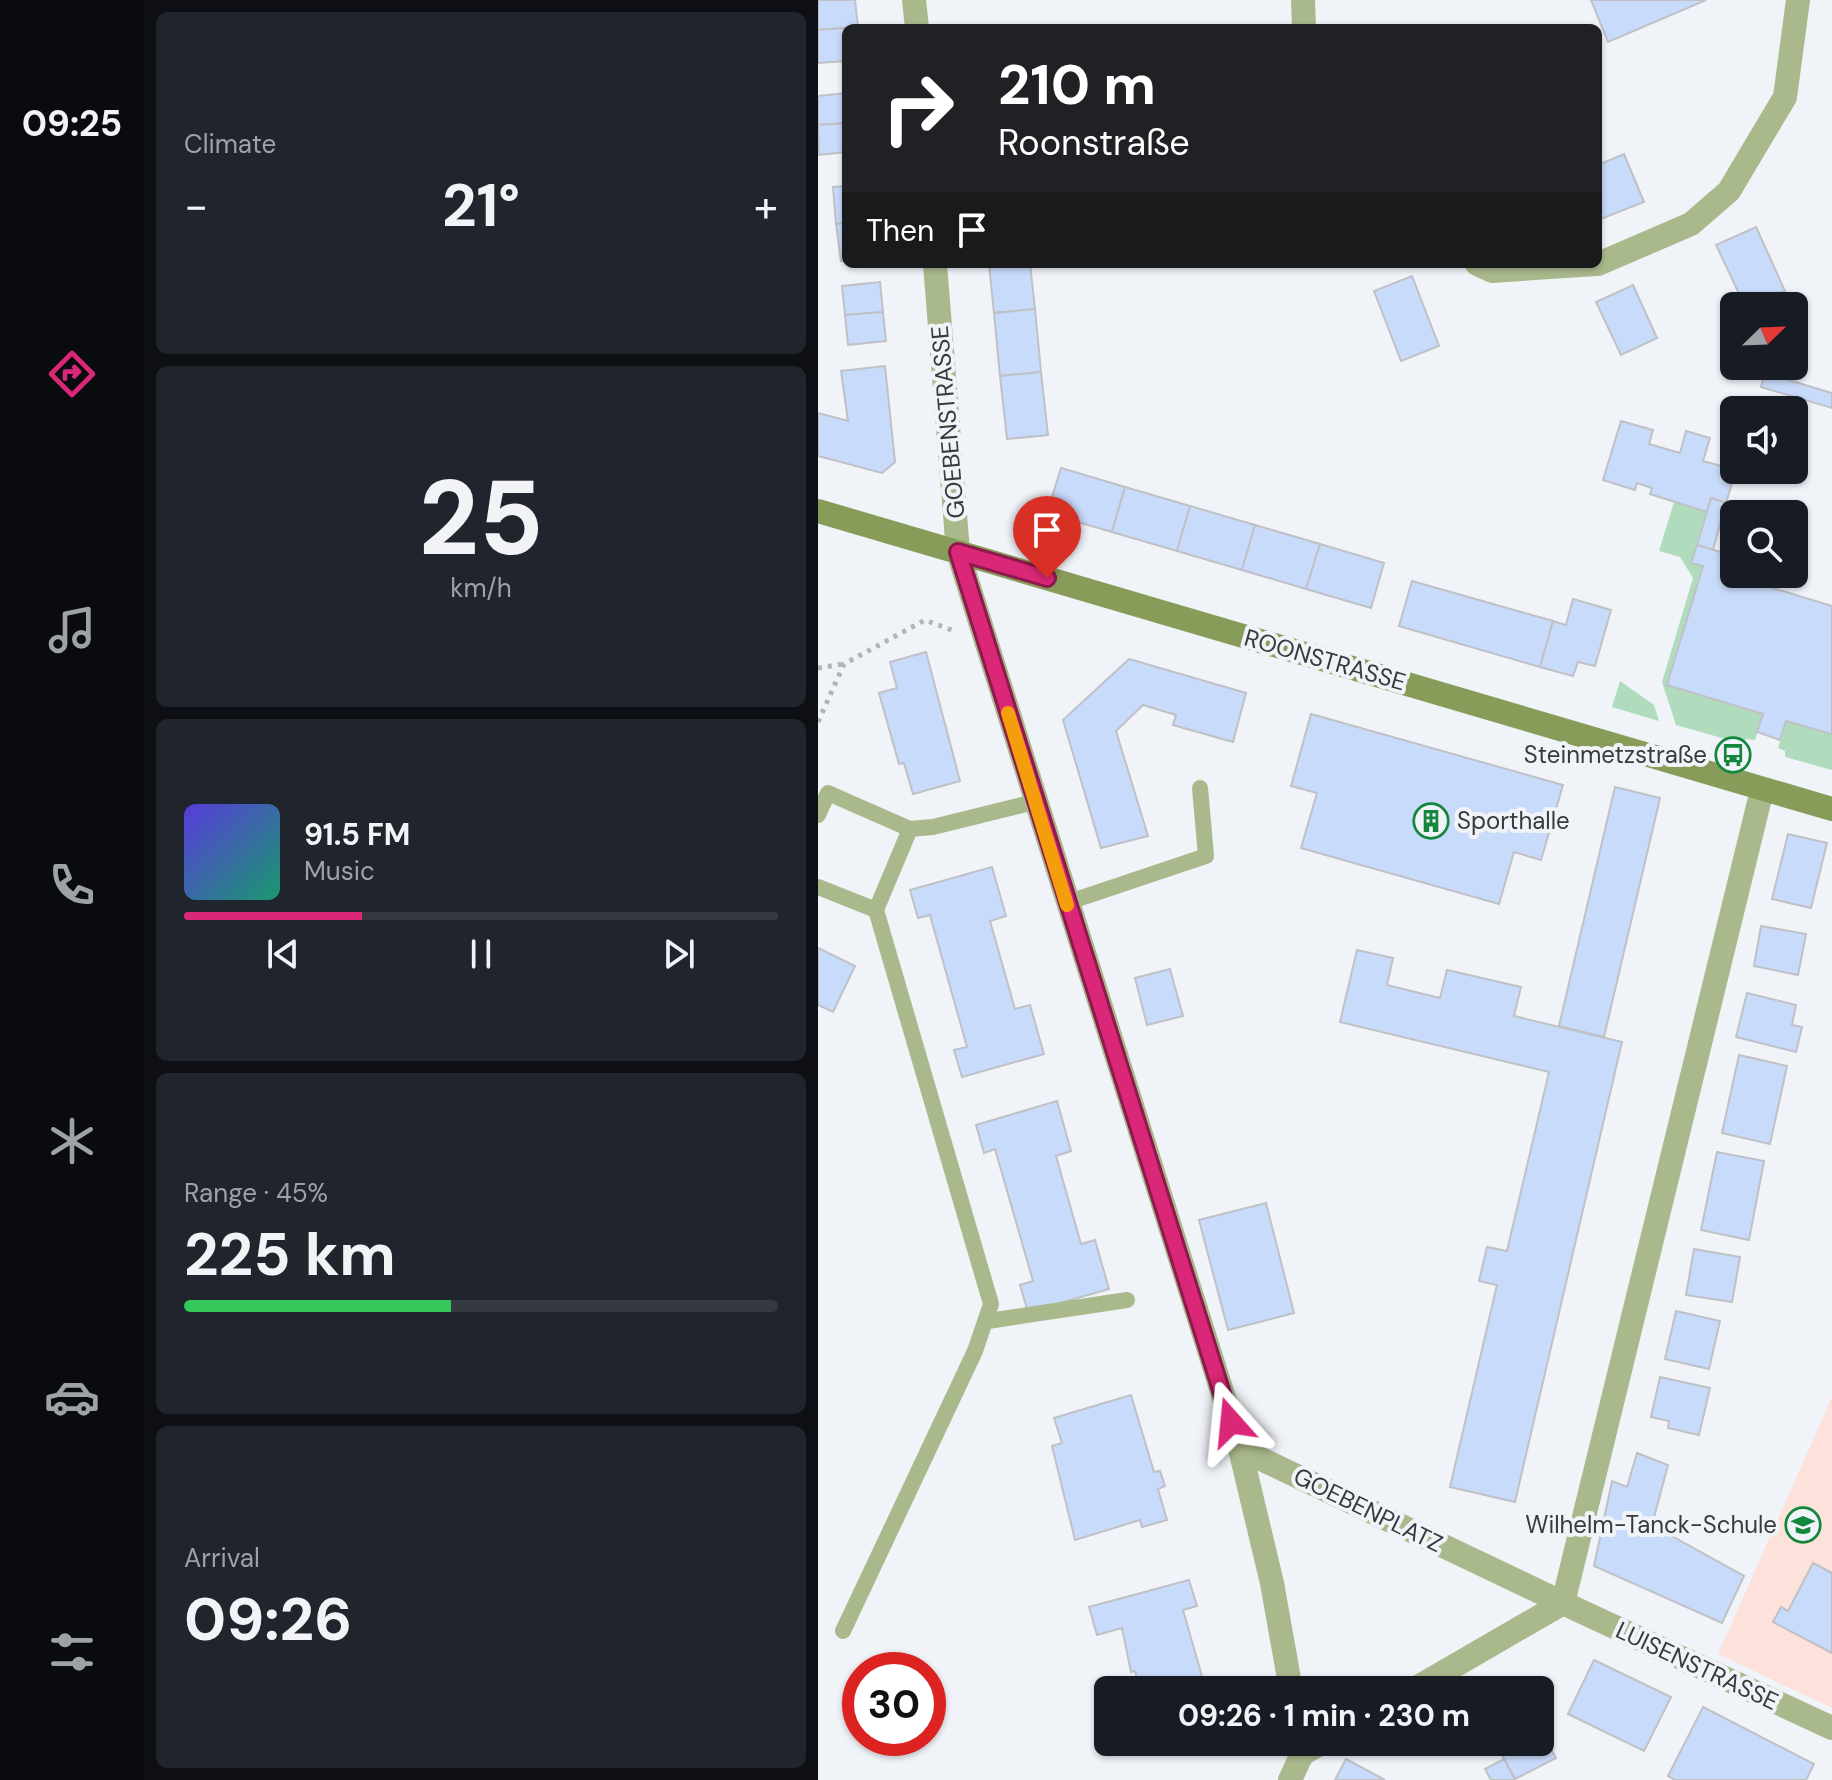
<!DOCTYPE html>
<meta charset="utf-8">
<style>
:root{--surface:#171b24;--page:#20242c;--text:#f1f3f6;--muted:#9ea1a6;--line:#363941;--accent:#db2777}
body{margin:0;font-family:"DM Sans",sans-serif;background:var(--page);color:var(--text);height:100vh;display:flex;flex-direction:column;font-size:30px;white-space:nowrap}
*{box-sizing:border-box;margin:0}
p{font-size:26px;color:var(--muted)}
.icon{flex:none;width:44px;height:44px;fill:none;stroke:currentColor;stroke-width:2;stroke-linecap:round;stroke-linejoin:round}
.map{position:relative;flex:1;overflow:hidden}
.panel{display:flex;flex-direction:column;gap:12px;padding:12px;background:#0d0f14;width:674px}
.panel>*{flex:none}
.banner{position:absolute;left:24px;top:24px;width:760px;height:244px;border-radius:12px;box-shadow:0 2px 6px #0004;background:#202124;color:#fff;overflow:hidden}
.needle{width:52px;rotate:67deg}
.controls{position:absolute;left:902px;top:292px;display:grid;gap:16px}
.controls a{display:grid;place-items:center;width:88px;height:88px;border-radius:12px;background:var(--surface);box-shadow:0 2px 6px #0004;font-size:40px}
.speed{position:absolute;left:24px;top:1652px;display:flex;gap:16px;font-size:40px;font-weight:700;text-align:center}
.speed>*{display:grid;place-content:center;width:104px;height:104px;border-radius:50%;background:var(--surface);box-shadow:0 2px 6px #0004;line-height:1}
.speed .limit{border:12px solid #d22;background:#fff;color:#111}
.pin{position:absolute;display:grid;place-items:center;width:68px;height:68px;color:#fff;margin:-82px -34px;border-radius:50% 50% 50% 0;rotate:-45deg;box-shadow:0 0 8px #0007}
.pin .icon{rotate:45deg}
.me{position:absolute;width:88px;margin:-44px;rotate:342deg;stroke-linejoin:round;filter:drop-shadow(0 0 6px #0008)}
.turn{display:flex;align-items:center;gap:28px;height:168px;padding:0 24px;font-size:36px}
.turn .icon{width:104px;height:104px;stroke-width:2.5}
.turn b{display:block;font-size:56px;line-height:68px}
.then{display:flex;align-items:center;height:76px;padding:0 24px;background:#0003;gap:16px;font-size:30px}
.big{font-size:60px;font-weight:700;line-height:1.1}
.panel .tile{flex:1;display:flex;flex-direction:column;justify-content:center;gap:12px;min-width:0;padding:0 28px;border-radius:12px;background:var(--page)}
.panel .dial{align-items:center;gap:0}
.dial b{font-size:104px;line-height:1}
.song{display:flex;align-items:center;gap:24px}
.cover{width:96px;height:96px;border-radius:12px;background:linear-gradient(135deg,hsl(250 70% 55%),hsl(160 70% 35%))}
.played{height:8px;border-radius:4px;background:linear-gradient(90deg,var(--accent) 30%,var(--line) 30%)}
.keys{display:flex;justify-content:space-around;direction:ltr}
.heat{display:flex;justify-content:space-between;align-items:center;font-size:44px;direction:ltr}
.charge{height:12px;border-radius:6px;background:linear-gradient(90deg,#34c759 45%,var(--line) 0)}
.trip{position:absolute;left:276px;top:1676px;width:460px;height:80px;border-radius:12px;background:var(--surface);box-shadow:0 2px 6px #0004;font-weight:700;line-height:80px;text-align:center}
main{display:flex;flex:1;min-height:0}
.menu{display:flex;flex-direction:column;width:144px;justify-content:space-around;align-items:center;background:#090b0e;color:var(--muted)}
.menu .icon{width:56px;height:56px}
.menu .on{color:var(--accent)}
.menu b{font-size:36px;color:var(--text)}
.map>svg:first-child{display:block}
.education{fill:#fce2da}
.green{fill:#b0dcbd}
.building{fill:#c9dbfb;stroke:#bfc1c6;stroke-width:2}
.lines{fill:none;stroke-linecap:round;stroke-linejoin:round}
.path{stroke:#b2b4b8;stroke-width:5;stroke-dasharray:4 6;stroke-linecap:butt}
.lane{stroke:#aab98c;stroke-width:16}
.street{stroke:#aab98c;stroke-width:24}
.secondary{stroke:#879c58;stroke-width:24}
.route-casing{stroke:#8e194d;stroke-width:20}
.route{stroke:#db2777;stroke-width:14}
.slow{stroke:#f59e0b;stroke-width:14}
.labels{text-anchor:middle;stroke-width:8;stroke-linejoin:round;paint-order:stroke}
.street-label{font-size:24px;fill:#393a3c;stroke:#f0f3f8}
.poi-label{font-size:24px;fill:#393a3c;stroke:#f0f3f8;text-anchor:end}
</style>
<main>
<nav class="menu">
<b>09:25</b>
<svg class="icon on" aria-label="directions" viewBox="0 0 24 24"><path d="M12 3l9 9-9 9-9-9zM9 14v-3h6M13 9l2 2-2 2"/></svg>
<svg class="icon" aria-label="music" viewBox="0 0 24 24"><path d="M9 18V5l10-2v13"/><circle cx="6" cy="18" r="3"/><circle cx="16" cy="16" r="3"/></svg>
<svg class="icon" aria-label="phone" viewBox="0 0 24 24"><path d="M5 4h4l2 5-3 2q2 4 5 5l2-3 5 2v4C11 20 4 13 5 4z"/></svg>
<svg class="icon" aria-label="climate" viewBox="0 0 24 24"><path d="M12 3v18M4 7l16 10M4 17L20 7"/></svg>
<svg class="icon" aria-label="car" viewBox="0 0 24 24"><path d="M5 17H2v-5l4-1 3-4h7l3 4 3 1v5h-3M9 17h6M6 11h13"/><circle cx="7" cy="17" r="2"/><circle cx="17" cy="17" r="2"/></svg>
<svg class="icon" aria-label="filters" viewBox="0 0 24 24"><path d="M4 7h16M4 17h16"/><circle cx="9" cy="7" r="2"/><circle cx="15" cy="17" r="2"/></svg>
</nav>
<section class="panel">
<div class="tile"><p>Climate</p>
<div class="heat"><a>−</a><b class="big">21°</b><a>+</a></div>
</div>
<div class="tile dial"><b>25</b><p>km/h</p></div>
<div class="tile">
<div class="song"><i class="cover"></i><div><b>91.5 FM</b><p>Music</p></div></div>
<div class="played"></div>
<div class="keys"><svg class="icon" aria-label="previous" viewBox="0 0 24 24"><path d="M18 5L8 12l10 7zM5 5v14"/></svg><svg class="icon" aria-label="pause" viewBox="0 0 24 24"><path d="M8 5v14M16 5v14"/></svg><svg class="icon" aria-label="next" viewBox="0 0 24 24"><path d="M6 5l10 7-10 7zM19 5v14"/></svg></div>
</div>
<div class="tile"><p>Range · 45%</p><b class="big">225 km</b><div class="charge"></div></div>
<div class="tile"><p>Arrival</p><b class="big">09:26</b></div>
</section>
<div class="map">
<svg width="1014" height="1780" viewBox="0 0 1014 1780">
<rect width="100%" height="100%" fill="#f0f3f8"/>
<path class="education" d="M1014,1397v311l-114,-54z"/>
<g class="green">
<path d="M856,502l33,10 -16,50 12,4 60,148 -8,26 -9,-1 -3,5 -67,-19 -14,-43 31,-104 -13,-21 -21,-6z"/>
<path d="M802,681l34,24 5,16 -47,-14z"/>
<path d="M968,721l46,13v36l-47,-13v-6l-7,-3z"/>
</g>
<g class="building">
<path d="M0,0h37l3,27 -40,3z"/>
<path d="M773,0h115l-98,42z"/>
<path d="M40,27l-12,1v33l-28,2v-33z"/>
<path d="M28,93v30l-28,2v-29z"/>
<path d="M28,123v29l-27,3 -1,-30z"/>
<path d="M806,154l20,48 -46,18v-55z"/>
<path d="M28,186v37l-10,1 -3,-37z"/>
<path d="M28,223v37l-5,1 -5,-37z"/>
<path d="M938,227l29,64 -40,15 -29,-61z"/>
<path d="M171,264h41l5,45 -41,4z"/>
<path d="M594,276l27,70 -38,15 -27,-70z"/>
<path d="M62,282l3,30 -38,3 -3,-29z"/>
<path d="M815,285l24,53 -36,17 -25,-53z"/>
<path d="M217,309l6,63 -41,4 -6,-63z"/>
<path d="M65,312l3,29 -38,4 -3,-30z"/>
<path d="M67,366l10,96 -13,11 -64,-17v-43l30,8 -7,-50z"/>
<path d="M223,372l7,63 -41,4 -7,-63z"/>
<path d="M947,373l67,20v15l-71,-21z"/>
<path d="M803,421l32,9 -4,14 31,9 6,-22 24,7 -7,23 33,9 -10,33 -15,-5 -4,14 -57,-18 2,-6 -15,-5 -2,7 -32,-10z"/>
<path d="M243,468l64,19 -13,45 -65,-19z"/>
<path d="M307,487l65,19 -13,45 -65,-19z"/>
<path d="M893,498l15,5 -13,47 -16,-5z"/>
<path d="M372,506l65,19 -13,45 -65,-19z"/>
<path d="M437,525l65,19 -14,45 -64,-19z"/>
<path d="M502,544l64,19 -13,45 -65,-19z"/>
<path d="M879,545l37,11v20l98,30v128l-46,-13 -6,19 -23,-8 6,-18 -96,-29 36,-119 -12,-3z"/>
<path d="M594,581l141,40 -13,46 -141,-41z"/>
<path d="M755,599l38,11 -16,56 -17,-4 -5,14 -33,-9 13,-46 13,4z"/>
<path d="M108,652l34,129 -47,13 -9,-31 -5,1 -20,-71 18,-5 -7,-26z"/>
<path d="M311,659l117,34 -13,49 -60,-17 3,-10 -33,-10 -27,26 32,105 -47,12 -38,-128z"/>
<path d="M493,714l252,71 -22,75 -27,-8 -15,52 -198,-56 16,-55 -26,-7z"/>
<path d="M797,787l45,11 -56,239 -45,-11z"/>
<path d="M970,834l39,9 -16,65 -39,-9z"/>
<path d="M174,867l14,49 -16,5 25,88 15,-4 14,49 -82,23 -8,-27 13,-3 -37,-132 -12,3 -8,-28z"/>
<path d="M943,926l45,8 -8,41 -44,-9z"/>
<path d="M0,948l37,18 -22,46 -15,-7z"/>
<path d="M539,950l36,8 -6,27 53,13 7,-28 74,17 -7,29 108,26 -107,460 -65,-15 47,-202 -18,-4 8,-34 20,4 42,-179 -209,-50z"/>
<path d="M352,969l13,47 -36,9 -12,-47z"/>
<path d="M929,993l49,12 -4,20 10,2 -6,25 -60,-15z"/>
<path d="M921,1055l48,11 -17,78 -48,-11z"/>
<path d="M239,1101l14,50 -15,5 25,88 14,-4 14,49 -81,23 -8,-27 13,-4 -38,-132 -11,4 -8,-28z"/>
<path d="M899,1152l47,9 -15,79 -48,-10z"/>
<path d="M448,1203l28,110 -66,17 -29,-110z"/>
<path d="M876,1249l46,8 -8,45 -46,-7z"/>
<path d="M858,1311l44,10 -11,48 -44,-10z"/>
<path d="M842,1377l50,11 -11,47 -31,-7 1,-7 -18,-4z"/>
<path d="M313,1395l23,77 6,-1 5,15 -7,3 9,31 -25,7 -2,-7 -65,20 -23,-94 10,-3 -8,-25z"/>
<path d="M819,1453l31,12 -16,60 92,51 -22,47 -128,-57 18,-85 15,6z"/>
<path d="M995,1563l19,10v80l-59,-31 8,-15 7,4z"/>
<path d="M371,1580l8,26 -14,4 20,70 12,-3 4,13h-79l-5,-19 -4,1 -9,-44 -25,7 -8,-28z"/>
<path d="M776,1660l77,37 -27,54 -76,-37z"/>
<path d="M885,1707l111,57 -8,16h-131l-7,-4z"/>
<path d="M722,1727l16,31 -41,21 -20,-37h45z"/>
<path d="M528,1759l39,21h-50z"/>
<path d="M686,1759l11,21h-24l-6,-11z"/>
</g>
<g class="lines">
<g class="path">
<path d="M0,668l25,-4"/>
<path d="M0,722l26,-58 81,-44 32,12"/>
</g>
<g class="lane">
<path d="M0,815l10,-22 82,36 23,-2 101,-25"/>
<path d="M0,887l58,23 34,-81"/>
<path d="M248,903l140,-47 -6,-68"/>
<path d="M170,1321l139,-21"/>
<path d="M25,1631l132,-280 16,-47 -115,-394"/>
</g>
<g class="street">
<path d="M96,0l3,28"/>
<path d="M485,0l1,28"/>
<path d="M117,264l23,288 282,897"/>
<path d="M659,264l15,7 104,-7"/>
<path d="M780,264l93,-40 38,-33 56,-94 13,-97"/>
<path d="M944,790l-199,813 269,125"/>
<path d="M473,1690l-19,-107 -32,-134 323,154 -150,87"/>
<path d="M484,1754l21,-12"/>
<path d="M472,1780l12,-26"/>
</g>
<path class="secondary" d="M0,511l1014,298"/>
</g>
<g class="lines">
<defs>
<path id="route" d="M229,578l-89,-26 273,870"/>
</defs>
<use href="#route" class="route-casing"/>
<use href="#route" class="route"/>
<path class="slow" d="M190,713l59,192"/>
</g>
<defs>
<symbol id="bus-ring" viewBox="-11 -11 22 22"><circle r="9.5" fill="#f0f3f8" stroke="#15863e" stroke-width="1.5"/><path d="M-5-6H5V4H4V6H2V4H-2V6H-4V4H-5ZM-3.5-4V0h7V-4ZM-3.5 1.2v1.5H-2V1.2ZM2 1.2v1.5H3.5V1.2Z" fill="#15863e"/></symbol>
<symbol id="building-ring" viewBox="-11 -11 22 22"><circle r="9.5" fill="#f0f3f8" stroke="#15863e" stroke-width="1.5"/><path d="M-4-6H4V6H1V3H-1V6H-4ZM-2.5-4.3h1.7v1.8h-1.7ZM.8-4.3h1.7v1.8H.8ZM-2.5-1h1.7V.8h-1.7ZM.8-1h1.7V.8H.8Z" fill="#15863e"/></symbol>
<symbol id="school-ring" viewBox="-11 -11 22 22"><circle r="9.5" fill="#f0f3f8" stroke="#15863e" stroke-width="1.5"/><path d="M0-5L7-2L0 1L-7-2ZM-4 1L0 2.5L4 1V4Q0 6-4 4Z" fill="#15863e"/></symbol>
</defs>
<g fill-rule="evenodd">
<use href="#bus-ring" x="895" y="735" width="40" height="40"/>
<use href="#building-ring" x="593" y="801" width="40" height="40"/>
<use href="#school-ring" x="965" y="1505" width="40" height="40"/>
</g>
<g class="labels">
<g class="street-label">
<text transform="translate(130 422) rotate(-95)" y="8">GOEBENSTRASSE</text>
<text transform="translate(507 660) rotate(16)" y="8">ROONSTRASSE</text>
<text transform="translate(550 1510) rotate(26)" y="8">GOEBENPLATZ</text>
<text transform="translate(879 1666) rotate(25)" y="8">LUISENSTRASSE</text>
</g>
<g class="poi-label">
<text x="889" y="763">Steinmetzstraße</text>
<text x="639" y="829" text-anchor="start">Sporthalle</text>
<text x="959" y="1533">Wilhelm-Tanck-Schule</text>
</g>
</g>
</svg>
<div class="controls">
<a><svg class="needle" viewBox="-14 -14 28 28"><path d="M0-13l5 13h-10z" fill="#e53935"/><path d="M0 13l5-13h-10z" fill="#9ea1a6"/></svg></a>
<a><svg class="icon" aria-label="sound" viewBox="0 0 24 24"><path d="M4 9h4l5-4v14l-5-4H4zM17 9q2 3 0 6"/></svg></a>
<a><svg class="icon" aria-label="search" viewBox="0 0 24 24"><circle cx="10" cy="10" r="6"/><path d="M15 15l6 6"/></svg></a>
</div>
<div class="speed"><div class="limit">30</div></div>
<div class="pin" style="left:229px;top:578px;background:#d93025"><svg class="icon" aria-label="arrive" viewBox="0 0 24 24"><path d="M6 21V4h12l-3 4 3 4H6"/></svg></div>
<svg class="me" style="left:413px;top:1422px" viewBox="-20 -20 40 40"><path d="M0-17L14 15 0 8-14 15z" fill="#db2777" stroke="#fff" stroke-width="4"/></svg>
<div class="trip">09:26 · 1 min · 230 m</div>
<div class="banner">
<div class="turn"><svg class="icon" aria-label="right" viewBox="0 0 24 24"><path d="M7 20v-9h11M14 6l5 5-5 5"/></svg><div><b>210 m</b>Roonstraße</div></div>
<div class="then">Then<svg class="icon" aria-label="arrive" viewBox="0 0 24 24"><path d="M6 21V4h12l-3 4 3 4H6"/></svg></div>
</div>
</div>
</main>
